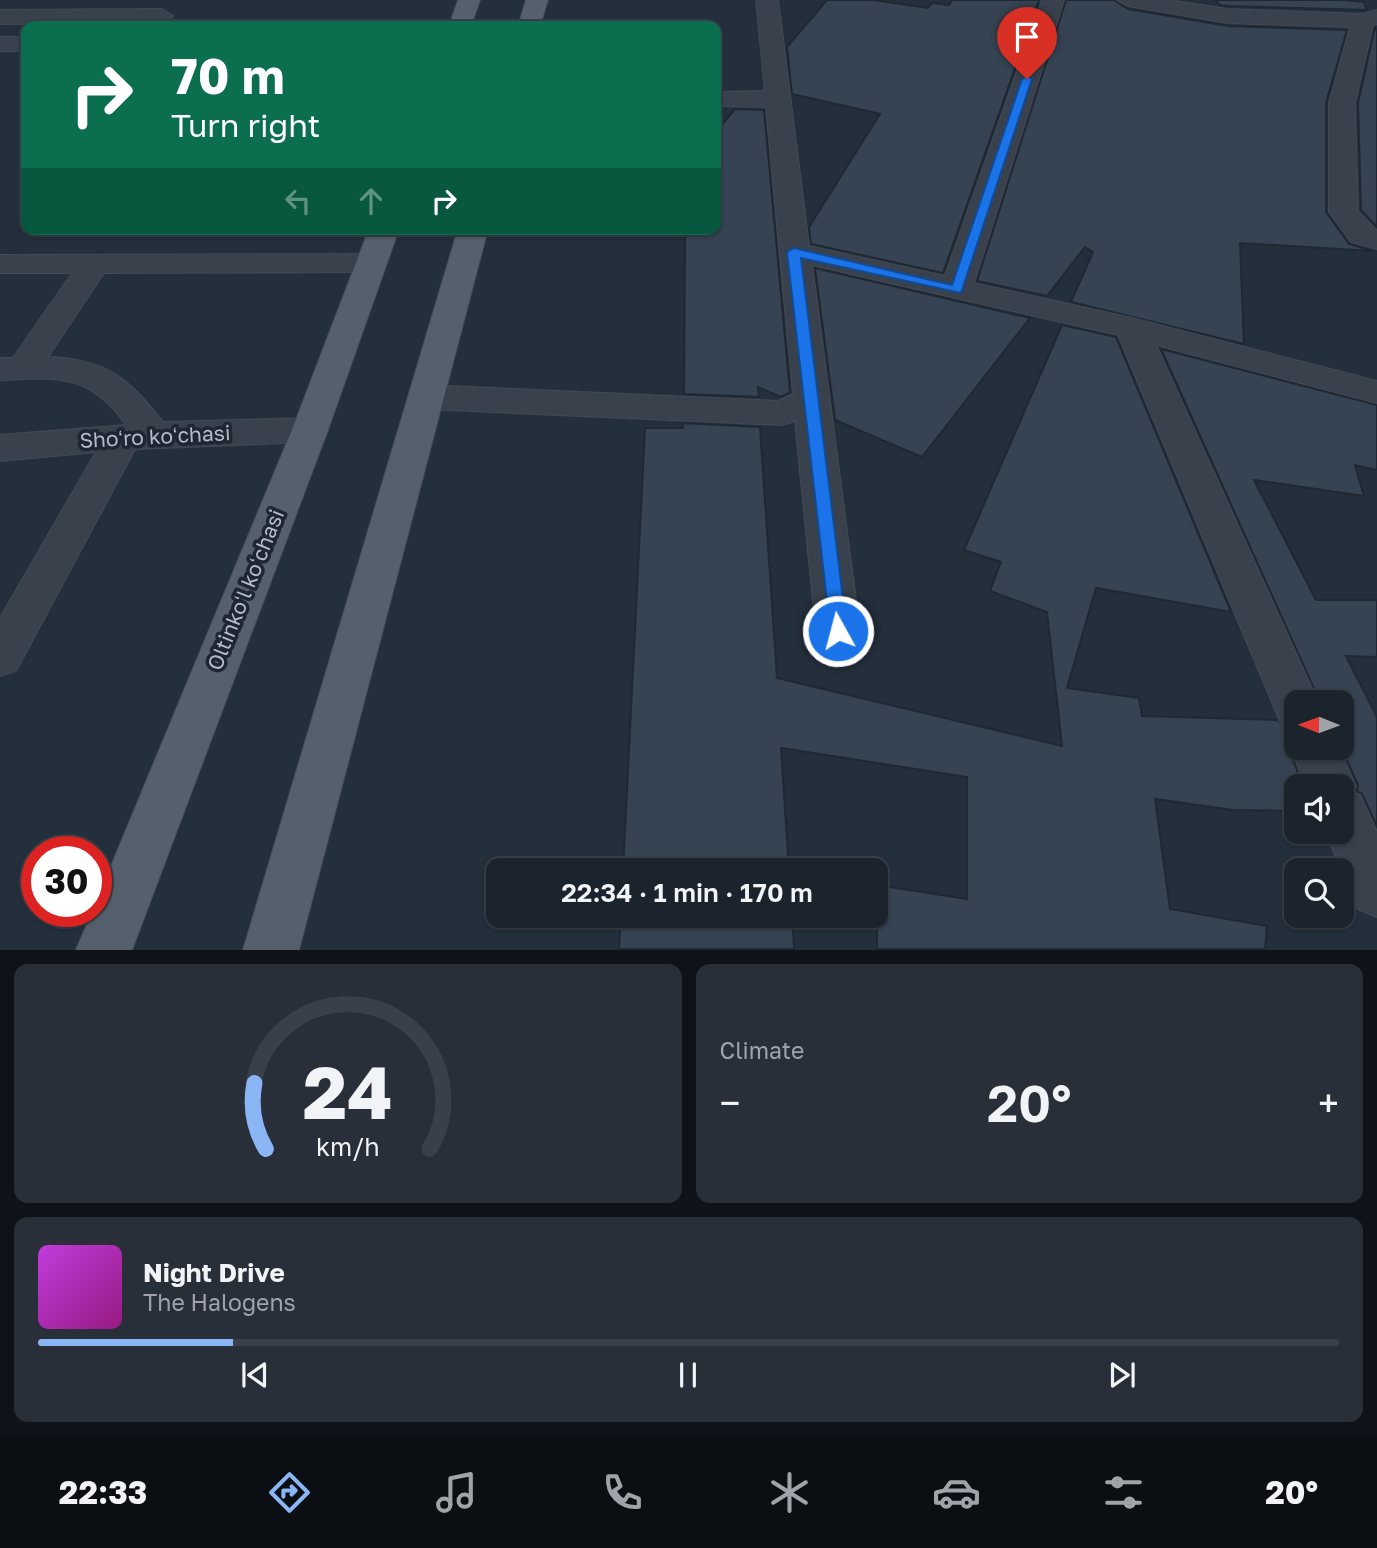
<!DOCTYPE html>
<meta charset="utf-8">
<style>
:root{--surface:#1b232d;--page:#282f39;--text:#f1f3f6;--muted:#a0a4aa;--line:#394049;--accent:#8ab6f6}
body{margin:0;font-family:"Golos Text",sans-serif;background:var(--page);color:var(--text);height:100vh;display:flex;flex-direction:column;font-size:26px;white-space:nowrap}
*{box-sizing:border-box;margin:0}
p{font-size:23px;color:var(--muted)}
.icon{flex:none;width:38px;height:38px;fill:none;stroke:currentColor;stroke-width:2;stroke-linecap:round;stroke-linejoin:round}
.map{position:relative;height:950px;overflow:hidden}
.panel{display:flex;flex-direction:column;gap:14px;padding:14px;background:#0f1319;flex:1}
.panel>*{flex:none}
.banner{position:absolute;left:21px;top:21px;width:700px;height:214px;border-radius:14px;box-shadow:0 2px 5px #0004,0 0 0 2px var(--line);background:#0b6e4f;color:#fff;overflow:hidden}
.needle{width:46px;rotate:271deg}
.controls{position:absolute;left:1284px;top:690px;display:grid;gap:14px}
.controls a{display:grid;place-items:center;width:70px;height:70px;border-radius:14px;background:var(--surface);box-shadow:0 2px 5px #0004,0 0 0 2px var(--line);font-size:35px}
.speed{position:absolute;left:21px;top:836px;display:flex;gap:14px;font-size:35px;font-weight:700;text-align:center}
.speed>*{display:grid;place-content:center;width:91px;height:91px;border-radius:50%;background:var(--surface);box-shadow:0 2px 5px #0004,0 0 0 2px var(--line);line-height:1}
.speed .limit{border:10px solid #d22;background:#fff;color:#111}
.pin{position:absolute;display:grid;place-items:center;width:60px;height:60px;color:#fff;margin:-72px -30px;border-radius:50% 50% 50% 0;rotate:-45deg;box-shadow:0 0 7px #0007}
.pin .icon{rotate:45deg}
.me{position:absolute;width:77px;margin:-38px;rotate:353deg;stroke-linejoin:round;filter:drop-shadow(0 0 5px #0008)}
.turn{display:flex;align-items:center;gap:24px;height:147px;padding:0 35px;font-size:32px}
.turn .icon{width:91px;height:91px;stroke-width:2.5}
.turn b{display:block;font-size:49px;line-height:60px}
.lanes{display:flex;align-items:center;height:66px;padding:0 35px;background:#0003;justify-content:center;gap:35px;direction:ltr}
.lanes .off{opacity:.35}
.big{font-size:52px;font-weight:600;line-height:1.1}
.panel .tile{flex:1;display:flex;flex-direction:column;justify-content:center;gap:10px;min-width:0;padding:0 24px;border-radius:14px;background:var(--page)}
.panel .dial{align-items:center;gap:0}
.dial svg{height:182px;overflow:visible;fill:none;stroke:var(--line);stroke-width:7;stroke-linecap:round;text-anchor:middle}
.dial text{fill:var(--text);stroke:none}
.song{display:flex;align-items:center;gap:21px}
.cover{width:84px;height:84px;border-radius:10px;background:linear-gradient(135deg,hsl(290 70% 55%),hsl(310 70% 35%))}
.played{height:7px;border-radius:4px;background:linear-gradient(90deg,var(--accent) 15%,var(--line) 15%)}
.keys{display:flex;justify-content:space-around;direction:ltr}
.heat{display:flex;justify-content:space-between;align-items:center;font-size:38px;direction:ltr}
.panel .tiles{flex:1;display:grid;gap:14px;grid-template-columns:1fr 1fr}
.tile:last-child{grid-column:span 2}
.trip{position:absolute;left:486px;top:858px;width:402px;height:70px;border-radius:14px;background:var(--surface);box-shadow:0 2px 5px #0004,0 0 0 2px var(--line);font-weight:600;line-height:70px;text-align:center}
.dock{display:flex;height:112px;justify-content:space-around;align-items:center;background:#0b0e12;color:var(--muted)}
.dock .icon{width:49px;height:49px}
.dock .on{color:var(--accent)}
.dock b{font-size:32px;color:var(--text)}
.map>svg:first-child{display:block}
.building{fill:#364352;stroke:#1f2833;stroke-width:2}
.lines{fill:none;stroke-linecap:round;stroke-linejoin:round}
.minor-casing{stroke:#414a55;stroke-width:2}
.major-casing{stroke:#414a55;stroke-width:2}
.minor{fill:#38414c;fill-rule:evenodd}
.major{fill:#56606c;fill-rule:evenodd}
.route{fill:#1a73e8;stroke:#114b97;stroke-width:2}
.labels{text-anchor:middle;stroke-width:7;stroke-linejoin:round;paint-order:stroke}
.street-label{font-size:21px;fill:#b3bcc8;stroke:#1d2631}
</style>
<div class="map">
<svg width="1377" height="950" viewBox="0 0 1377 950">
<rect width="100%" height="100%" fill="#242f3c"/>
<g class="building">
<path d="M827,0h46l55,8 4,-5 17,2 3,-5h87l-96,273 -132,-29 -2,-17 71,-113 -88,-20 -5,-47z"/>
<path d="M1066,0h48l14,9 100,17 119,4 -21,73v109l23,32 24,7 -133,-8 4,101 -173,-42 22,-50 -8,-5 -38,49 -70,-15z"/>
<path d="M1216,0h128l20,2 3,8 -139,-4 -8,-1z"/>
<path d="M1375,27l2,4v196l-16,-17 -3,-107z"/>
<path d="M735,109l29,1 26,282 -9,5 -23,-10 1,10 -75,-3 1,-165h31v-97z"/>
<path d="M815,268l215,50 -108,139 -87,-37z"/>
<path d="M1062,325l54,12 115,275 -135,-24 -29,100 72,10 3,18 135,4 20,9 -9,19 9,22v41l-64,-1 -78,-11 15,110 97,17 -2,23h-388v-64l90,14v-122l-186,-29 8,122h-166l22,-442h38v-5l77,4 17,251 285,68 -15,-134 -57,-21 11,-29 -37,-12z"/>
<path d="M1161,349l216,56v65l-22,-5 9,31 -110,-16 62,120h61v57l-31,-1 31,61v109l-15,-32 -5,-3 1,-6 -17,-38 1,-45h-22z"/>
<path d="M621,915h171l2,34h-175z"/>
</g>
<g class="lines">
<defs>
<g id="minor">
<path d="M756,0h22l31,246 136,30 97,-276h22l-90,283 158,35 245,63v22l-221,-58 162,357h-21v25l-17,-6 -6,-14 -156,-372 -306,-70 48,366 -6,12 -16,6 -16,-6 -6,-12 -21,-210 -13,4 -356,-16 -13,-4 -5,-8 5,-8 13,-4 352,16 15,-7 -27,-287 -50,-1v-14l49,-1z"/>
<path d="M1117,0h52l59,9 134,5 15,-4v14l-4,1 -18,78 3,108 19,20v18l-26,-7 -22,-30v-109l21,-76 -122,-4 -100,-17z"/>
<path d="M162,9l11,7 -8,10h-23l2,-3 -144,1v-14z"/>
<rect x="0" y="37" width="26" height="14"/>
<path d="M372,254l11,2 4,7 -4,7 -11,2 -268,1 -56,84c59,2 80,21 115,65l147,-4 13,3 5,9 -5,9 -13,3 -175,7 -119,222 -16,5v-58l96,-166 -96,9v-26l126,-10c-36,-52 -68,-48 -126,-45v-22h13l59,-85h-72v-18z"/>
<path d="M1297,733v14h41l18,39 -3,6 7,3 17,37v85l-19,-8 -33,-78h17v-45h-36l-16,-39z"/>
</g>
<g id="major">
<path d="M458,0h22l-9,26h-22z"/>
<path d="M526,0h22l-8,26h-22z"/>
<path d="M369,229h30l-71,201 -196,520h-56l16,-38h4v-10l196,-472z"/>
<path d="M458,229h30l-189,721h-56z"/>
</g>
</defs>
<use href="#minor" class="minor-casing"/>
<use href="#major" class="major-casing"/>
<use href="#minor" class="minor"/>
<use href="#major" class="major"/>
</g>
<path class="route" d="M1027,76l5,3 -71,214 -160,-35 46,373 -3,5h-13l-44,-384 7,-4 158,37 70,-206z"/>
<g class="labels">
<g class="street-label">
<text transform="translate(155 437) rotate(-3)" y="7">Shoʻro koʻchasi</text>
<text transform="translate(246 590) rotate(-68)" y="7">Oltinkoʻl koʻchasi</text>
</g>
</g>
</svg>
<div class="controls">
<a><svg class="needle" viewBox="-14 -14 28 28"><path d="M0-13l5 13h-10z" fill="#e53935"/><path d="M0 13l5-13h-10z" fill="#a0a4aa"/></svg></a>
<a><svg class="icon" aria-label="sound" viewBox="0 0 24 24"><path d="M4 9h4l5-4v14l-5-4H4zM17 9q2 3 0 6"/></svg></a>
<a><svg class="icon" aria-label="search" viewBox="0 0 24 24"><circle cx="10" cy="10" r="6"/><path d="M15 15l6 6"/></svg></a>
</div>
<div class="speed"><div class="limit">30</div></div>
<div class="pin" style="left:1027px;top:79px;background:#d93025"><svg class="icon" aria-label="arrive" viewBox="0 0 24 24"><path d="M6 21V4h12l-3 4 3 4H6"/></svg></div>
<svg class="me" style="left:838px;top:631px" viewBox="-20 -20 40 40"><circle r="17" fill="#1a73e8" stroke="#fff" stroke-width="3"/><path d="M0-11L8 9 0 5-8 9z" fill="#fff"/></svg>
<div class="trip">22:34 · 1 min · 170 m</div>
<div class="banner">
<div class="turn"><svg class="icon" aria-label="right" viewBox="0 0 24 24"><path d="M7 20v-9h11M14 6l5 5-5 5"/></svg><div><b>70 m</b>Turn right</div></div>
<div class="lanes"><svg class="icon off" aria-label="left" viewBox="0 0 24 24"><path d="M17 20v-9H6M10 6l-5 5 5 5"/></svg><svg class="icon off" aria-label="ahead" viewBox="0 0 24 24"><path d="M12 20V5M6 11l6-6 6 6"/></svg><svg class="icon" aria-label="right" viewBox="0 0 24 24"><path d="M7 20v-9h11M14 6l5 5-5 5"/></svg></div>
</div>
</div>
<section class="panel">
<div class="tiles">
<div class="tile dial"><svg viewBox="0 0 100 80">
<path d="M14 69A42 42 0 1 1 86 69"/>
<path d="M14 69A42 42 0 0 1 9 40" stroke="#8ab6f6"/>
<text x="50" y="56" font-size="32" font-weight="700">24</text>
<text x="50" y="72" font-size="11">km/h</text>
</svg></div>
<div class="tile"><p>Climate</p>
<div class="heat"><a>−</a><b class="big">20°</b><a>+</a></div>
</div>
<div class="tile">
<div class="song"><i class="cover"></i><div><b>Night Drive</b><p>The Halogens</p></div></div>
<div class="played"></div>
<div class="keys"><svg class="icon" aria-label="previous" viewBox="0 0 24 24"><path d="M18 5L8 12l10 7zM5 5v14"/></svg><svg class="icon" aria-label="pause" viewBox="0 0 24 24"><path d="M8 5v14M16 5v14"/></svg><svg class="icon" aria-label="next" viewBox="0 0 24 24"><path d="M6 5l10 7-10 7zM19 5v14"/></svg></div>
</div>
</div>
</section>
<nav class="dock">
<b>22:33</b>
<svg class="icon on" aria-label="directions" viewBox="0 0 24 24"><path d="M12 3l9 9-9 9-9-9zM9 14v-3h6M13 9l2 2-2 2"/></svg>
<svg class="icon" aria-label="music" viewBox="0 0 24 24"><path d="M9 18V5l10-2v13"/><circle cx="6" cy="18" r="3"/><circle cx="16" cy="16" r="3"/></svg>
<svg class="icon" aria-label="phone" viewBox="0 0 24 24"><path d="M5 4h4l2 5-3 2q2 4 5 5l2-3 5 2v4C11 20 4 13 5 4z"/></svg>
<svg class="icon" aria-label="climate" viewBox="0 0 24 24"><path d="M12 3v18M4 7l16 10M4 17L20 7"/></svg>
<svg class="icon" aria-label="car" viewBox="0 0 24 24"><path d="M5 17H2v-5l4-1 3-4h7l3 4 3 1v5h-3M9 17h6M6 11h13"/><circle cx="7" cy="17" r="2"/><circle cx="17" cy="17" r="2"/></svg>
<svg class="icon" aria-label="filters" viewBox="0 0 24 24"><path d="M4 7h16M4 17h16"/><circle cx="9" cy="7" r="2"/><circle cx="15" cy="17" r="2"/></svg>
<b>20°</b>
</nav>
